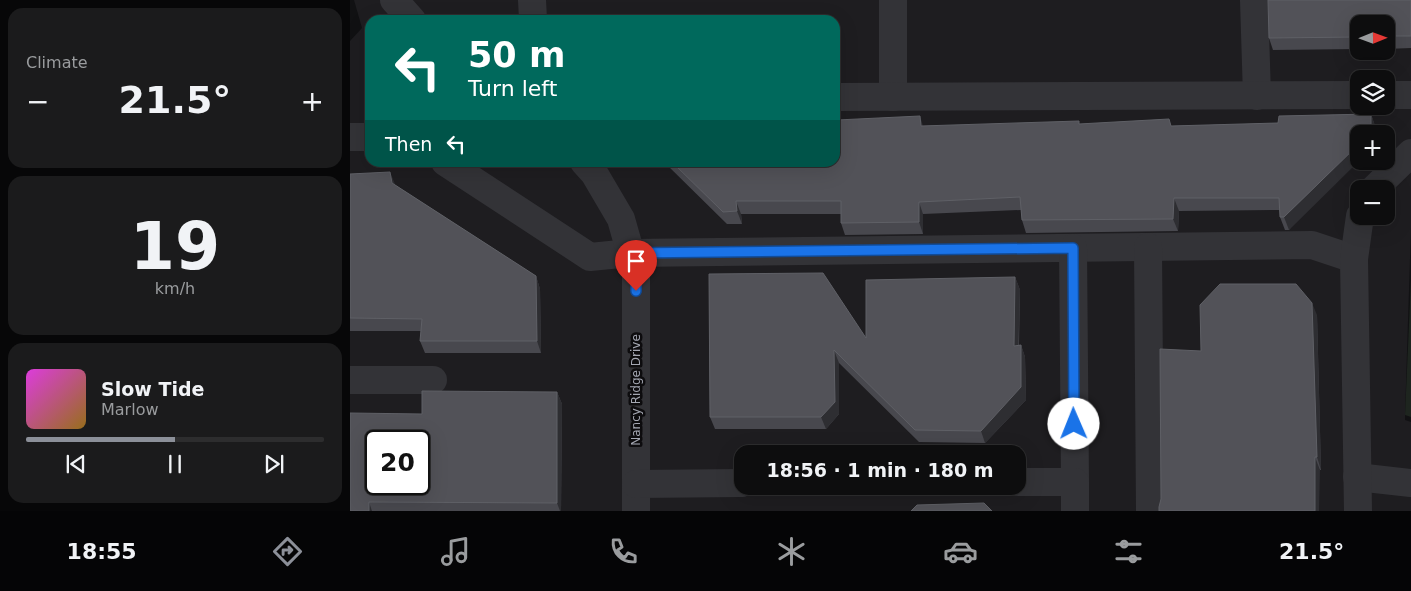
<!DOCTYPE html>
<meta charset="utf-8">
<style>
:root{--surface:#0d0d0e;--page:#1b1b1c;--text:#f1f3f6;--muted:#9a9c9e;--line:#2d2d2e;--accent:#8c9099}
body{margin:0;font-family:"DejaVu Sans",sans-serif;background:var(--page);color:var(--text);height:100vh;display:flex;flex-direction:column;font-size:19px;white-space:nowrap}
*{box-sizing:border-box;margin:0}
p{font-size:16px;color:var(--muted)}
.icon{flex:none;width:28px;height:28px;fill:none;stroke:currentColor;stroke-width:2;stroke-linecap:round;stroke-linejoin:round}
.map{position:relative;flex:1;overflow:hidden}
.details{display:flex;flex-direction:column;gap:8px;padding:8px;background:#070708;width:350px}
.details>*{flex:none}
.banner{position:absolute;left:15px;top:15px;width:475px;height:152px;border-radius:15px;box-shadow:0 5px 20px #0002,0 0 0 1px var(--line);background:#00695c;color:#fff;overflow:hidden}
.needle{width:32px;rotate:89deg}
.fabs{position:absolute;left:1000px;top:15px;display:grid;gap:10px}
.fabs a{display:grid;place-items:center;width:45px;height:45px;border-radius:10px;background:var(--surface);box-shadow:0 5px 20px #0002,0 0 0 1px var(--line);font-size:25px}
.speed{position:absolute;left:15px;top:430px;display:flex;gap:10px;font-size:25px;font-weight:700;text-align:center}
.speed>*{display:grid;place-content:center;width:65px;height:65px;border-radius:50%;background:var(--surface);box-shadow:0 5px 20px #0002,0 0 0 1px var(--line);line-height:1}
.speed .limit{border:2px solid #111;border-radius:8px;background:#fff;color:#111}
.pin{position:absolute;display:grid;place-items:center;width:42px;height:42px;color:#fff;margin:-51px -21px;border-radius:50% 50% 50% 0;rotate:-45deg;box-shadow:0 0 5px #0007}
.pin .icon{rotate:45deg}
.me{position:absolute;width:55px;margin:-28px;rotate:359deg;stroke-linejoin:round;filter:drop-shadow(0 0 4px #0008)}
.turn{display:flex;align-items:center;gap:18px;height:105px;padding:0 20px;font-size:22px}
.turn .icon{width:65px;height:65px;stroke-width:2.5}
.turn b{display:block;font-size:35px;line-height:42px}
.then{display:flex;align-items:center;height:48px;padding:0 20px;background:#0003;gap:10px;font-size:19px}
.big{font-size:38px;font-weight:700;line-height:1.1}
.details .card{flex:1;display:flex;flex-direction:column;justify-content:center;gap:8px;min-width:0;padding:0 18px;border-radius:15px;background:var(--page)}
.details .dial{align-items:center;gap:0}
.dial b{font-size:65px;line-height:1}
.song{display:flex;align-items:center;gap:15px}
.cover{width:60px;height:60px;border-radius:8px;background:linear-gradient(135deg,hsl(300 70% 55%),hsl(40 70% 35%))}
.played{height:5px;border-radius:2px;background:linear-gradient(90deg,var(--accent) 50%,var(--line) 50%)}
.keys{display:flex;justify-content:space-around;direction:ltr}
.heat{display:flex;justify-content:space-between;align-items:center;font-size:28px;direction:ltr}
.trip{position:absolute;left:384px;top:445px;width:292px;height:50px;border-radius:15px;background:var(--surface);box-shadow:0 5px 20px #0002,0 0 0 1px var(--line);font-weight:700;line-height:50px;text-align:center}
.tabs{display:flex;height:80px;justify-content:space-around;align-items:center;background:#050506;color:var(--muted)}
.tabs .icon{width:35px;height:35px}
.tabs .on{color:var(--accent)}
.tabs b{font-size:22px;color:var(--text)}
main{display:flex;flex:1;min-height:0}
.map>svg:first-child{display:block}
.built{fill:#1e1d20;fill-rule:evenodd}
.green{fill:#1e251f}
.lines{fill:none;stroke-linecap:round;stroke-linejoin:round}
.minor{stroke:#333337;stroke-width:28}
.wall{fill:#48484e}
.shaded-wall{fill:#2e2e32}
.building{fill:#525258;stroke:#5f6066;fill-rule:evenodd}
.route-casing{stroke:#114b97;stroke-width:12}
.route{stroke:#1a73e8;stroke-width:9}
.labels{text-anchor:middle;stroke-width:5;stroke-linejoin:round;paint-order:stroke}
.street-label{font-size:12px;fill:#a4a7b2;stroke:#0d0c0e}
</style>
<main>
<section class="details">
<div class="card"><p>Climate</p>
<div class="heat"><a>−</a><b class="big">21.5°</b><a>+</a></div>
</div>
<div class="card dial"><b>19</b><p>km/h</p></div>
<div class="card">
<div class="song"><i class="cover"></i><div><b>Slow Tide</b><p>Marlow</p></div></div>
<div class="played"></div>
<div class="keys"><svg class="icon" aria-label="previous" viewBox="0 0 24 24"><path d="M18 5L8 12l10 7zM5 5v14"/></svg><svg class="icon" aria-label="pause" viewBox="0 0 24 24"><path d="M8 5v14M16 5v14"/></svg><svg class="icon" aria-label="next" viewBox="0 0 24 24"><path d="M6 5l10 7-10 7zM19 5v14"/></svg></div>
</div>
</section>
<div class="map">
<svg width="1061" height="511" viewBox="0 0 1061 511">
<rect width="100%" height="100%" fill="#111113"/>
<path class="built" d="M4,0h1057v227l-6,188v5l6,2v89h-1061v-470l12,-13zM20,20h465v142h-465zM1009,24h27v27h-27zM1009,79h27v27h-27zM1009,134h27v27h-27zM1009,189h27v27h-27zM26,441h43v43h-43zM392,454h276v32h-276z"/>
<path class="green" d="M1061,279v138l-6,-2z"/>
<g class="lines">
<g class="minor">
<path d="M44,0l18,20"/>
<path d="M182,0l1,19"/>
<path d="M543,0v97"/>
<path d="M904,0l3,96"/>
<path d="M1036,95h25"/>
<path d="M485,97l524,-2"/>
<path d="M0,137h20"/>
<path d="M95,162l145,95 40,-4 682,-8 42,14"/>
<path d="M234,162l10,11 27,46 15,53v239"/>
<path d="M1024,189l37,-36"/>
<path d="M798,247l2,264"/>
<path d="M723,248l2,234"/>
<path d="M0,380h83"/>
<path d="M1007,477l54,6"/>
<path d="M668,482h57v29"/>
<path d="M286,484l106,-1"/>
<path d="M1008,511l-4,-252 6,-43"/>
</g>
</g>
<g class="wall">
<path d="M1061,0v48l-25,1v-25h-27v25l-86,1 -4,-12z"/>
<path d="M1021,114l4,12 1,8h-17l-70,96h-4l-5,-13v-7l-101,1 -1,20 -152,2 -4,-13 -1,-10 -98,4v20l-78,1 -4,-12v-9h-100l1,10h-15l-63,-62h171l88,-36 157,-2 92,2 106,-3z"/>
<path d="M0,174l45,11 141,91 4,13 1,64h-116l-5,-12 1,-10h-71z"/>
<path d="M359,274l157,64 149,-61 5,13 -1,55h2l4,12 1,43 -41,43 -66,-1 -80,-79v51l-13,15h-111l-5,-12z"/>
<path d="M967,315l4,155h-1l-119,-119z"/>
<path d="M207,392l5,12 -1,107h-211l72,-97z"/>
</g>
<g class="shaded-wall">
<path d="M1021,114l4,12 1,8h-7z"/>
<path d="M570,116l4,13 -3,-3z"/>
<path d="M1009,144v17l-70,69 -5,-13z"/>
<path d="M40,172l5,12 1,11 -4,-12z"/>
<path d="M824,198l5,13 -1,20 -5,-12z"/>
<path d="M386,201l5,13 1,10 -5,-13z"/>
<path d="M569,202l4,12v20l-4,-12z"/>
<path d="M186,276l4,13 1,64 -4,-12z"/>
<path d="M665,277l5,13 -2,68 -4,-12z"/>
<path d="M962,303l5,12 4,155 -4,-13z"/>
<path d="M671,345l4,12 1,43 -41,43 -4,-12z"/>
<path d="M484,350l5,13v51l-13,15 -5,-12z"/>
<path d="M207,392l5,12 -1,107h-1l-3,-8z"/>
<path d="M965,457l5,13 -1,41h-4z"/>
<path d="M19,502l3,9h-3z"/>
</g>
<g class="building">
<path d="M918,0h143v36h-25v-12h-27v13l-90,1z"/>
<path d="M1021,114v17l-2,3h-10v10l-75,73h-4l-1,-19h-105l-1,21 -151,1 -2,-23 -101,5v20l-78,1v-22h-105l1,10 -14,1 -51,-50h163v-36h3l-1,-6 83,-4 1,10 158,-5v3l90,-5 2,7 107,-3 1,-7z"/>
<path d="M40,172l2,11 144,93 1,65h-117l2,-22 -72,-1v-144z"/>
<path d="M473,273l43,65v-58l149,-3 -1,69 7,-1v42l-40,44 -66,-1 -81,-80 1,52 -14,15h-111l-1,-143z"/>
<path d="M870,284h76l16,19 5,154h-2v54h-156v-4l2,-8 -1,-150 41,2 -1,-46z"/>
<path d="M72,391l135,1v111l-188,-1v9h-19v-98l72,1zM26,441h43v43h-43z"/>
<path d="M634,503l8,8h-81l6,-6z"/>
</g>
<g class="lines">
<defs>
<path id="route" d="M286,291v-19l-6,-19 443,-5 1,176"/>
</defs>
<use href="#route" class="route-casing"/>
<use href="#route" class="route"/>
</g>
<g class="labels">
<g class="street-label">
<text transform="translate(286 390) rotate(-90)" y="4">Nancy Ridge Drive</text>
</g>
</g>
</svg>
<div class="fabs">
<a><svg class="needle" viewBox="-14 -14 28 28"><path d="M0-13l5 13h-10z" fill="#e53935"/><path d="M0 13l5-13h-10z" fill="#9a9c9e"/></svg></a>
<a><svg class="icon" aria-label="layers" viewBox="0 0 24 24"><path d="M12 4l9 5-9 5-9-5zM3 14l9 5 9-5"/></svg></a>
<a>+</a>
<a>−</a>
</div>
<div class="speed"><div class="limit">20</div></div>
<div class="pin" style="left:286px;top:291px;background:#d93025"><svg class="icon" aria-label="arrive" viewBox="0 0 24 24"><path d="M6 21V4h12l-3 4 3 4H6"/></svg></div>
<svg class="me" style="left:724px;top:424px" viewBox="-20 -20 40 40"><circle r="19" fill="#fff"/><path d="M0-13L10 11 0 6-10 11z" fill="#1a73e8"/></svg>
<div class="trip">18:56 · 1 min · 180 m</div>
<div class="banner">
<div class="turn"><svg class="icon" aria-label="left" viewBox="0 0 24 24"><path d="M17 20v-9H6M10 6l-5 5 5 5"/></svg><div><b>50 m</b>Turn left</div></div>
<div class="then">Then<svg class="icon" aria-label="left" viewBox="0 0 24 24"><path d="M17 20v-9H6M10 6l-5 5 5 5"/></svg></div>
</div>
</div>
</main>
<nav class="tabs">
<b>18:55</b>
<svg class="icon on" aria-label="directions" viewBox="0 0 24 24"><path d="M12 3l9 9-9 9-9-9zM9 14v-3h6M13 9l2 2-2 2"/></svg>
<svg class="icon" aria-label="music" viewBox="0 0 24 24"><path d="M9 18V5l10-2v13"/><circle cx="6" cy="18" r="3"/><circle cx="16" cy="16" r="3"/></svg>
<svg class="icon" aria-label="phone" viewBox="0 0 24 24"><path d="M5 4h4l2 5-3 2q2 4 5 5l2-3 5 2v4C11 20 4 13 5 4z"/></svg>
<svg class="icon" aria-label="climate" viewBox="0 0 24 24"><path d="M12 3v18M4 7l16 10M4 17L20 7"/></svg>
<svg class="icon" aria-label="car" viewBox="0 0 24 24"><path d="M5 17H2v-5l4-1 3-4h7l3 4 3 1v5h-3M9 17h6M6 11h13"/><circle cx="7" cy="17" r="2"/><circle cx="17" cy="17" r="2"/></svg>
<svg class="icon" aria-label="filters" viewBox="0 0 24 24"><path d="M4 7h16M4 17h16"/><circle cx="9" cy="7" r="2"/><circle cx="15" cy="17" r="2"/></svg>
<b>21.5°</b>
</nav>
